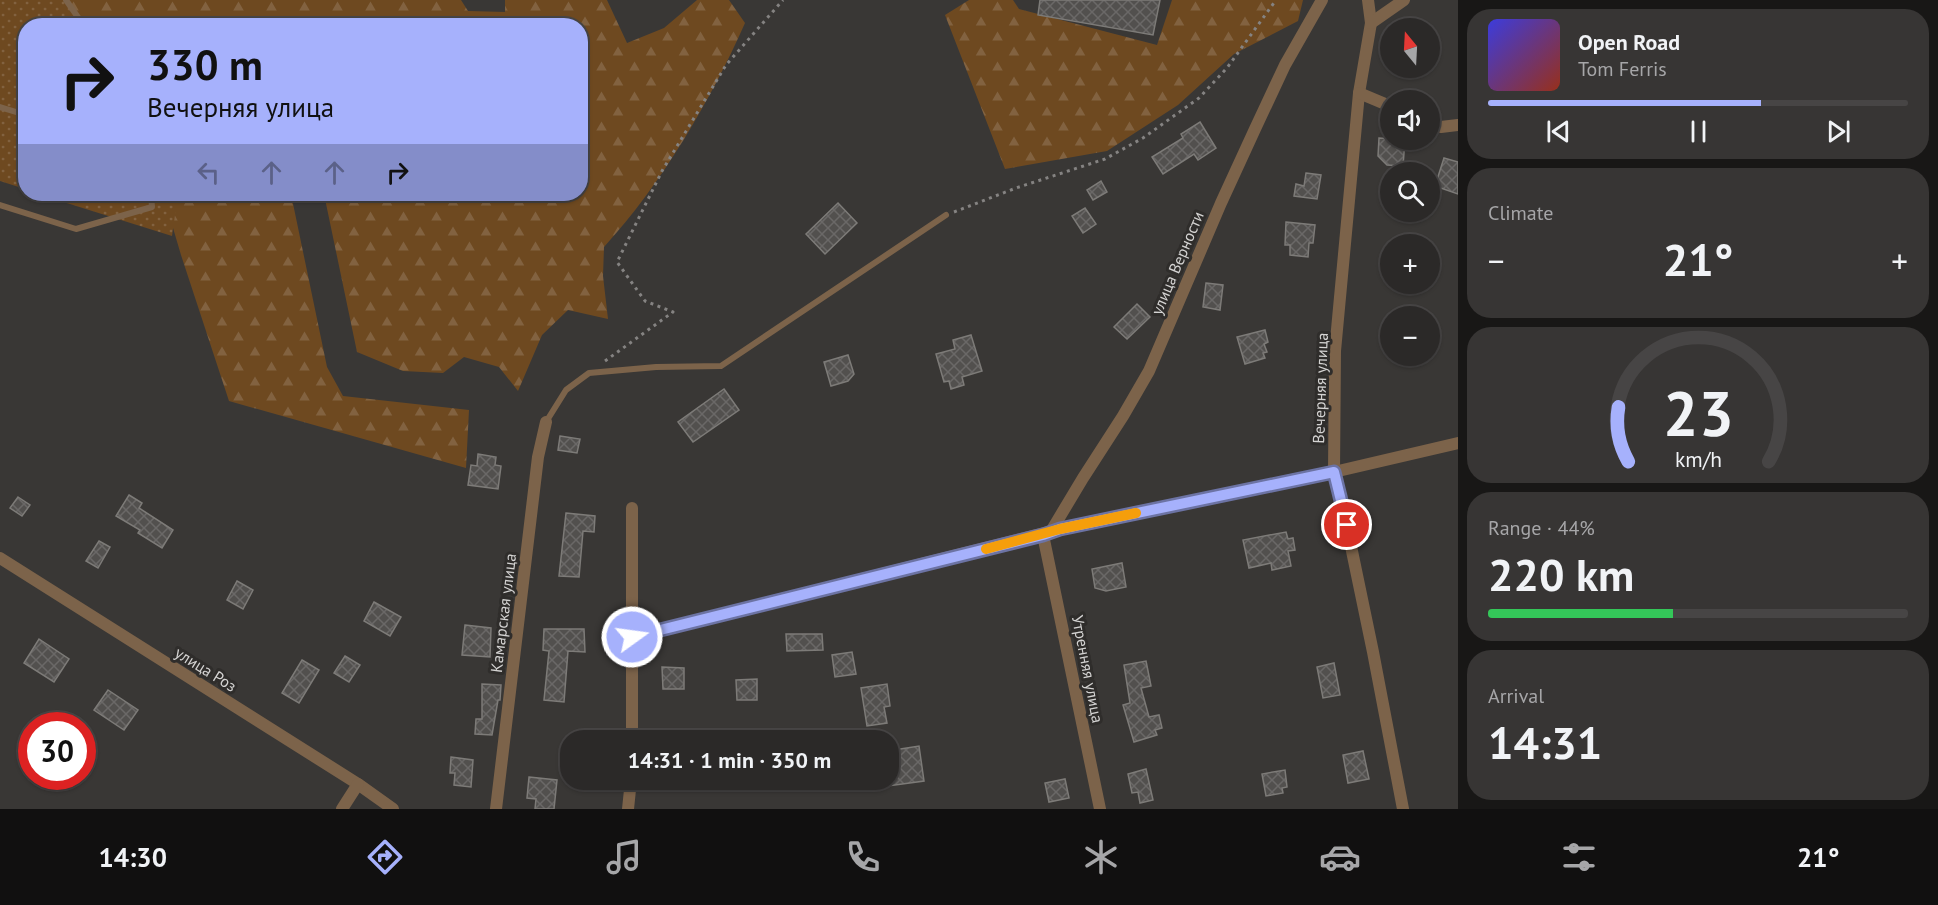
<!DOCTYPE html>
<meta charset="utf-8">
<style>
:root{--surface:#2b2928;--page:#373534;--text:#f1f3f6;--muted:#a6a6a8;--line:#474545;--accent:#a6b1fc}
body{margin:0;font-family:"PT Sans",sans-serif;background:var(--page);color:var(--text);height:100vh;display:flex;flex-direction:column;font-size:22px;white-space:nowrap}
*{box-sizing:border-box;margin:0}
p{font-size:20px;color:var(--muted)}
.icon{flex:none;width:33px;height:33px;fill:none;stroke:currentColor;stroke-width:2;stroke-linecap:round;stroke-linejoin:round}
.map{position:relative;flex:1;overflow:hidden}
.panel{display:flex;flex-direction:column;gap:9px;padding:9px;background:#181716;width:480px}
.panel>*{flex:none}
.hud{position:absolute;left:18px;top:18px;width:570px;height:183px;border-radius:24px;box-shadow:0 2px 4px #0004,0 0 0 2px var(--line);background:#a6b1fc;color:#111;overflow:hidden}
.needle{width:39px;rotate:342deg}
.fabs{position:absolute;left:1380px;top:18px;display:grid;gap:12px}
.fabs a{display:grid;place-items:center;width:60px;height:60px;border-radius:50%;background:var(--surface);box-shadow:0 2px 4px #0004,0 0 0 2px var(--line);font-size:30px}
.speed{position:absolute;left:18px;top:712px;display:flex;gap:12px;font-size:30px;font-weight:700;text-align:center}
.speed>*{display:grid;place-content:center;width:78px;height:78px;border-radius:50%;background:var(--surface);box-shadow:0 2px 4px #0004,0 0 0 2px var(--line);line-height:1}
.speed .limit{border:9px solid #d22;background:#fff;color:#111}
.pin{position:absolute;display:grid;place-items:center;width:51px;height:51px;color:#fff;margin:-26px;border:3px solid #fff;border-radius:50%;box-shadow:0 2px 6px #0007}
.me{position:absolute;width:66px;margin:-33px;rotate:76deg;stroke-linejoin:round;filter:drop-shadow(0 0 4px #0008)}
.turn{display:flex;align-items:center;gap:21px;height:126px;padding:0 30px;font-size:27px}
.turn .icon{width:78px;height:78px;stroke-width:2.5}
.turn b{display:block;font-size:42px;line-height:51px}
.lanes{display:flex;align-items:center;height:57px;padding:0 30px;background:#0003;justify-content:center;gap:30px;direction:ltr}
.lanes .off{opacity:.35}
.big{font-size:45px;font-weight:700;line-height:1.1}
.panel .card{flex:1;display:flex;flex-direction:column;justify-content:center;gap:9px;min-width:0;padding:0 21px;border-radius:24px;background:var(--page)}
.panel .dial{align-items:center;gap:0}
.dial svg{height:156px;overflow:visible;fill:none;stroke:var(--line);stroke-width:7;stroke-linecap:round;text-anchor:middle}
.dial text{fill:var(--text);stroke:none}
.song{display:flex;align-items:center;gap:18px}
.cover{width:72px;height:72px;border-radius:9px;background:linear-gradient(135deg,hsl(240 70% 55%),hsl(10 70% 35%))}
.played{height:6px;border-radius:3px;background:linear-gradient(90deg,var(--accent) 65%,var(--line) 65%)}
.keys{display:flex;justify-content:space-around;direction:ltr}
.heat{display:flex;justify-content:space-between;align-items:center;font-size:33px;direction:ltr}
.charge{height:9px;border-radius:4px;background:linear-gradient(90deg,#34c759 44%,var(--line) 0)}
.trip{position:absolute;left:560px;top:730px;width:339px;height:60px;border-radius:24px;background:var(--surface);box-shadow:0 2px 4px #0004,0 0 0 2px var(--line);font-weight:700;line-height:60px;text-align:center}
.dock{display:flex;height:96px;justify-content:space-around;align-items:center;background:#111010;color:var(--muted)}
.dock .icon{width:42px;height:42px}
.dock .current{color:var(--accent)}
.dock b{font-size:27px;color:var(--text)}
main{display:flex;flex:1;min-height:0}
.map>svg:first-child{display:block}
.forest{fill:url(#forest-firs)}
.garden{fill:url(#garden-dots)}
.building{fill:url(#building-cross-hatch);stroke:#7d7b78;stroke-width:1.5}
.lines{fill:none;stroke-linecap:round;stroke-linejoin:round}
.path{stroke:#858382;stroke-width:3;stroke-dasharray:3 4.5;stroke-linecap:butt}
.service{stroke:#7c634a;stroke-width:6}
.minor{stroke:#7c634a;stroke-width:12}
.route-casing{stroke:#6c73a4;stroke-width:15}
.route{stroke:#a6b1fc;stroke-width:10}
.slow{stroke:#f59e0b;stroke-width:10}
.labels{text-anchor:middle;stroke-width:6;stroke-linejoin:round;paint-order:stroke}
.street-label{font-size:16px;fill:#d4d3d2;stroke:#2f2d2b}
</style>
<main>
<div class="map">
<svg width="1458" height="809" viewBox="0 0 1458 809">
<defs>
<pattern id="forest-firs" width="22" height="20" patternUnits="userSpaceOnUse" patternTransform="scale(1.5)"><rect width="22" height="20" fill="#6e4920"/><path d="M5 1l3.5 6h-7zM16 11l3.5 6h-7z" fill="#826240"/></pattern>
<pattern id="garden-dots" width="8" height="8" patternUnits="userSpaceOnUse" patternTransform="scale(1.5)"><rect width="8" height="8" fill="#6e4920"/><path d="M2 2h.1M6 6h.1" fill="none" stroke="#826240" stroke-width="1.8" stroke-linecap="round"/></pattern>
<pattern id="building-cross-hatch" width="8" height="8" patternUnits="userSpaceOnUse" patternTransform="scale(1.5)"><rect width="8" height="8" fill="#52504e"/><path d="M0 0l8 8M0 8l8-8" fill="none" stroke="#6a6867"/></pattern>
</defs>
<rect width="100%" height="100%" fill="#393735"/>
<g class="forest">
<path d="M38,0h423l7,11 37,1v-12h102l20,43 37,-15 33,-28h32l16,23c-34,77 -84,162 -141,224l-1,29 5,43 -40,-9 -26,25 -24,56 -19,-24 -35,-10 -21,16 -40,-2 -46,-19 -33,-158h256v-168l-495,-1z"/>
<path d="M969,0h44l6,9 138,36 15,-45h131l-5,21 -64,33 -56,51 -71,46 -102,18 -60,-154z"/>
<path d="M163,194h128l36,173 16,29 126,14 -3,58 -237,-67 -48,-146z"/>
</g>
<g class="garden">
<path d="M0,0h66l18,25 -58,1 -1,163 -25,-8z"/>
<path d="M38,194h140l-6,42z"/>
</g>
<g class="building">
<path d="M1040,0h120l-7,35 -115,-20z"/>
<path d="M1200,122l16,26 -18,12 -4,-6 -31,20 -11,-17 31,-19 -2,-4z"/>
<path d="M1379,138l26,2 -2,26 -16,-1 -9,-9z"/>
<path d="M1444,158l14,4v32l-23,-8z"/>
<path d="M1306,173l15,2 -4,24 -23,-3 2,-12 8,2z"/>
<path d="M1101,181l6,11 -14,8 -6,-10z"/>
<path d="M838,203l19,20 -32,31 -19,-20z"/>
<path d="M1085,208l11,16 -13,9 -11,-17z"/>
<path d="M1286,222l29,3 -2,18h-4l-1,14 -18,-2v-10h-5z"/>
<path d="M1206,283l17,2 -3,25 -17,-3z"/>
<path d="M1137,304l13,13 -23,22 -13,-12z"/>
<path d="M1265,330l3,12 -4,2 3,8 -4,1 2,5 -20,6 -8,-27z"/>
<path d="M971,335l11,36 -20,6 2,8 -13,4 -2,-8 -5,1 -8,-28 19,-5 -2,-9z"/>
<path d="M848,355l6,19 -6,7 -17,5 -7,-24z"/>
<path d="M724,389l15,21 -46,32 -15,-20z"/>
<path d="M560,436l20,3 -3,14 -19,-3z"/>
<path d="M478,454l18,3 -1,8 6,1 -3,23 -30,-4 3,-20 6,1z"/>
<path d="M129,495l13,8 -3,5 34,22 -11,18 -24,-15 2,-3 -24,-14z"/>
<path d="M18,497l12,8 -8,11 -12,-8z"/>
<path d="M566,513l29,3 -1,16 -11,-1 -4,46 -20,-1z"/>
<path d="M1286,532l2,7 5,-1 2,12 -7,1 3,15 -19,4 -1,-7 -22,5 -6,-28z"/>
<path d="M99,541l11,6 -12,21 -12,-7z"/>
<path d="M1122,563l4,24 -20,4 -11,-3 -3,-19z"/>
<path d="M237,581l16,9 -10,19 -16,-9z"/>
<path d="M374,602l27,15 -11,19 -26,-15z"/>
<path d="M465,625l26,3 -1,29 -28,-2z"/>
<path d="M544,629h40l1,23 -17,-1 -4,51 -20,-2 5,-49 -6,-1z"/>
<path d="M786,634h36l1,16 -36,1z"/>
<path d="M39,639l30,20 -15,23 -30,-19z"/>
<path d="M852,652l4,22 -21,3 -3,-22z"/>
<path d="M345,656l15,9 -11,17 -15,-9z"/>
<path d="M302,660l17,10 -20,33 -17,-10z"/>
<path d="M1146,661l5,25 -10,2 8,29 10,-2 3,13 -7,2 2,5 -23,7 -11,-37 7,-2 -6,-38z"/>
<path d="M1334,663l6,32 -17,3 -6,-31z"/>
<path d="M662,667l22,1v21h-21z"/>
<path d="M757,679v21h-20l-1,-20z"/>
<path d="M482,684l19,1 -1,15h-2l-6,35 -17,-1 1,-15h6z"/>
<path d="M887,684l3,22 -6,1 3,16 -20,3 -6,-38z"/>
<path d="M108,690l30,20 -14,20 -30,-20z"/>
<path d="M919,746l5,35 -36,5v-35z"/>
<path d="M1363,751l6,28 -21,4 -5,-28z"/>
<path d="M451,757l22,3 -2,27 -17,-2 1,-12h-5z"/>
<path d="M1146,769l7,31 -13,3 -2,-11 -6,1 -4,-19z"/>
<path d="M1285,770l2,17 -5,1 1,5 -17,3 -4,-22z"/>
<path d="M529,777l28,3 -3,29h-19l1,-10 -9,-1z"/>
<path d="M1065,779l4,19 -20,4 -4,-19z"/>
</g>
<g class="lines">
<g class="path">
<path d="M954,212l62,-24 89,-29 38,-21 56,-40 28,-30 49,-68"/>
<path d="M605,361l68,-49 -28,-11 -28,-39 45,-91 64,-106 57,-65"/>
</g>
<g class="service">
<path d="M66,0l18,26"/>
<path d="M0,107l26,8"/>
<path d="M0,205l76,24 76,-22 -1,-13"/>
<path d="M546,422l20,-32 23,-17 67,-6 65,-1 225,-151"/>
</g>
<g class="minor">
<path d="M1368,0l3,23 -12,70 -24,258 -1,121 8,31 31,149 30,157"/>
<path d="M1371,23l33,-23"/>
<path d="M1359,93l31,13"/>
<path d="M1430,122l11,5 17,-2"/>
<path d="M1050,533l33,-55 40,-62 26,-45 72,-168 34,-74 30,-64 37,-65"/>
<path d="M1043,535l57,274"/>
<path d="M0,558l358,226 35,25"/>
<path d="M632,637v-129"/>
<path d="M632,741v-104l428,-108 274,-57 124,-29"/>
<path d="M342,809l16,-25"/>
<path d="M496,809l42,-352 8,-35"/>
<path d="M628,809l3,-29"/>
</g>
</g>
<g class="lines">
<defs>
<path id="route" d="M632,637l411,-102 17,-6 274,-57 13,53"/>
</defs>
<use href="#route" class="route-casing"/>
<use href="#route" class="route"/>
<path class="slow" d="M986,549l74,-20 76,-16"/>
</g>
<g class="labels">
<g class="street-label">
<text transform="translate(1177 263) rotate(-67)" y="6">улица Верности</text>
<text transform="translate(1320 388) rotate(-88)" y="6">Вечерняя улица</text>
<text transform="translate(503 613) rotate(-83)" y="6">Камарская улица</text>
<text transform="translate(206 669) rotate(32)" y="6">улица Роз</text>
<text transform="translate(1088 669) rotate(79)" y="6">Утренняя улица</text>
</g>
</g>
</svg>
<div class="fabs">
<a><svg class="needle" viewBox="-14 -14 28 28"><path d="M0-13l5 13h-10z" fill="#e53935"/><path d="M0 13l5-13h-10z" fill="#a6a6a8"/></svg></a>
<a><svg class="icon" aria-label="sound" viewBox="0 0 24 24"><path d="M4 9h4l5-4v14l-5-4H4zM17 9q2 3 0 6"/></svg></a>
<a><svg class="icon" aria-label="search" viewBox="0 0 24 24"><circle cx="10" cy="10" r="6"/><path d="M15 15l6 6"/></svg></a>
<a>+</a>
<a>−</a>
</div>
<div class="speed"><div class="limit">30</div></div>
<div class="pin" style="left:1347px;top:525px;background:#d93025"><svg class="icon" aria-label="arrive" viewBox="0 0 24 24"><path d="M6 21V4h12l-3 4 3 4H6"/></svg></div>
<svg class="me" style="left:632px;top:637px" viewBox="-20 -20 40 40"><circle r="17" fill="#a6b1fc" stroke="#fff" stroke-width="3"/><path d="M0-11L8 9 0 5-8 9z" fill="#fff"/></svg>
<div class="trip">14:31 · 1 min · 350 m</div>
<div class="hud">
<div class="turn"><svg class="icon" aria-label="right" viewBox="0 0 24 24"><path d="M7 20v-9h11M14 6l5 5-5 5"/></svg><div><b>330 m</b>Вечерняя улица</div></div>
<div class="lanes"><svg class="icon off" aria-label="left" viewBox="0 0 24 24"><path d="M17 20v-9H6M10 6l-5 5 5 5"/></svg><svg class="icon off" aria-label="ahead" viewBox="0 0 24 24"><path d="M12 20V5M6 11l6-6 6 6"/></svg><svg class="icon off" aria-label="ahead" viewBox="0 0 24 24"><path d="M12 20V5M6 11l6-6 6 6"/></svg><svg class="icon" aria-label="right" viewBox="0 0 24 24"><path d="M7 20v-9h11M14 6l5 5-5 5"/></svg></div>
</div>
</div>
<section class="panel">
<div class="card">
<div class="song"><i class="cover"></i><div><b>Open Road</b><p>Tom Ferris</p></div></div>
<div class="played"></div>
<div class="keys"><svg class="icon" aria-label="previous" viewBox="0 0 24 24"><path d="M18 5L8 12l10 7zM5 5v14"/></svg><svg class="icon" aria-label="pause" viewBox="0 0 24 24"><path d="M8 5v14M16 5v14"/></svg><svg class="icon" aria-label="next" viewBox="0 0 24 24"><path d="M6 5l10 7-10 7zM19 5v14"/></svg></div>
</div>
<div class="card"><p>Climate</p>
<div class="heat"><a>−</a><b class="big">21°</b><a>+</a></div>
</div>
<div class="card dial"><svg viewBox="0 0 100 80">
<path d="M14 69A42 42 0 1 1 86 69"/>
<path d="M14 69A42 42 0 0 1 9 41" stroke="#a6b1fc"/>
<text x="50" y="56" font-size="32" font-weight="700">23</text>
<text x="50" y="72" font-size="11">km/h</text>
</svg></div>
<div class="card"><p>Range · 44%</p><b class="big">220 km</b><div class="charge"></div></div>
<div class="card"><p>Arrival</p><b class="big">14:31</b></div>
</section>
</main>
<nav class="dock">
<b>14:30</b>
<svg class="icon current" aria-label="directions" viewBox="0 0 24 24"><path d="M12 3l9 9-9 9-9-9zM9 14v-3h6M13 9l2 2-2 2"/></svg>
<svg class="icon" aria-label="music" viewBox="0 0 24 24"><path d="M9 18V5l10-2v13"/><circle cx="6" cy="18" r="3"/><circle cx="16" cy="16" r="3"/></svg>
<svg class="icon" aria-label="phone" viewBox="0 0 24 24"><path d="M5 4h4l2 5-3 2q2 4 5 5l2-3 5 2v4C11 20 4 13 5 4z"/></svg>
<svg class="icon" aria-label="climate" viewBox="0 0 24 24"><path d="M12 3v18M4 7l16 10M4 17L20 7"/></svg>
<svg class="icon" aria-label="car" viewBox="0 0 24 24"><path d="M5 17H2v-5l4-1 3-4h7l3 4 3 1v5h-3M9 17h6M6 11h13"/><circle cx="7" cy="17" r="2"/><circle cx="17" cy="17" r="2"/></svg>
<svg class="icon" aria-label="filters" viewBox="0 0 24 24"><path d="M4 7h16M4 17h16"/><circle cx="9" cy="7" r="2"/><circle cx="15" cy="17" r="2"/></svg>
<b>21°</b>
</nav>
